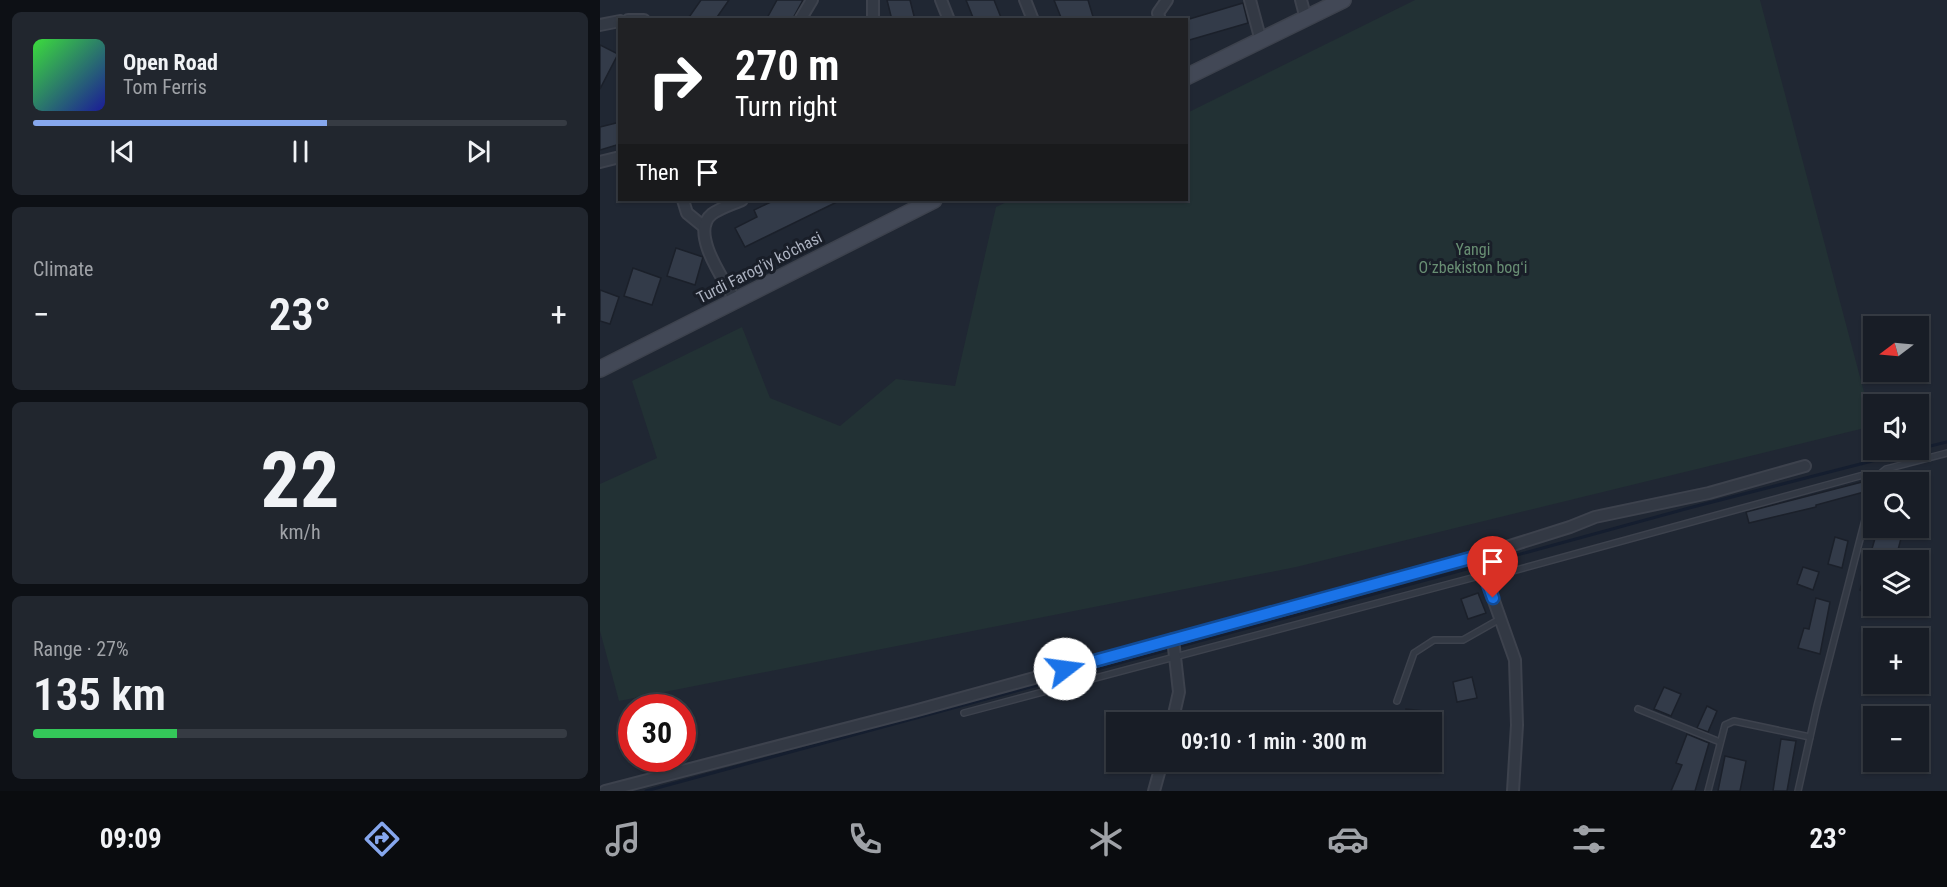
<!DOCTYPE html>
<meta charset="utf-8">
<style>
:root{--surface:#181d26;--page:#21262e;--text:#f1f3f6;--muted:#9fa2a7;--line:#363b43;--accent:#86a7ed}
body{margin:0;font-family:"Roboto Condensed",sans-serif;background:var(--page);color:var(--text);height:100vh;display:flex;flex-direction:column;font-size:22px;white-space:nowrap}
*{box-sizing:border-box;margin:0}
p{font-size:20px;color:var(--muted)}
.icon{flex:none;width:33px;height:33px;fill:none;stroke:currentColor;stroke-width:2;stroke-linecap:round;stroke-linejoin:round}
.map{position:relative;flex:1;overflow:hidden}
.side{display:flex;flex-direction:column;gap:12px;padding:12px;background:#0d1015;width:600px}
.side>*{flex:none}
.banner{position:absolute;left:18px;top:18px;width:570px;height:183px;border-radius:0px;box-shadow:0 2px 4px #0004,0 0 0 2px var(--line);background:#202124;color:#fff;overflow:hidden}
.needle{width:39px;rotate:254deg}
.controls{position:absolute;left:1263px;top:316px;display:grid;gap:12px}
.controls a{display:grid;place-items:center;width:66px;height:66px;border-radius:0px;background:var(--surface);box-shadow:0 2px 4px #0004,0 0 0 2px var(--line);font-size:30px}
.speed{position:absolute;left:18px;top:694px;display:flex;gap:12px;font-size:30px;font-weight:700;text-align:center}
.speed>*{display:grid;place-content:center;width:78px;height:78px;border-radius:50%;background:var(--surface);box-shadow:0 2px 4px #0004,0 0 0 2px var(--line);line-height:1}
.speed .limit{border:9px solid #d22;background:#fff;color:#111}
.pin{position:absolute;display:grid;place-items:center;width:51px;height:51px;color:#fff;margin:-62px -26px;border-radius:50% 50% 50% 0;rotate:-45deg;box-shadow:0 0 6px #0007}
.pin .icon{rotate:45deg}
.me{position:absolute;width:66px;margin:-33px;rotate:75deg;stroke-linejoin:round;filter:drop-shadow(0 0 4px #0008)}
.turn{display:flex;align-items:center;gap:21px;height:126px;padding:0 18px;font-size:27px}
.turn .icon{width:78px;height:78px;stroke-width:2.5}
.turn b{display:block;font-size:42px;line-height:51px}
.then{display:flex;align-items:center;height:57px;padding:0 18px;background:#0003;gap:12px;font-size:22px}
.big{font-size:45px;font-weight:600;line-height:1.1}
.side .tile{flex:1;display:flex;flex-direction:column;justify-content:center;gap:9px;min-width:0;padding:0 21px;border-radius:9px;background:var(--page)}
.side .dial{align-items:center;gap:0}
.dial b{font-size:78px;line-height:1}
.song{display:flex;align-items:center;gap:18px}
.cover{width:72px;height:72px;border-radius:9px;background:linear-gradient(135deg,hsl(120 70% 55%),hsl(240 70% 35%))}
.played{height:6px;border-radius:3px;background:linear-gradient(90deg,var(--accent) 55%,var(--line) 55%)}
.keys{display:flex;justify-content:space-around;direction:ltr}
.heat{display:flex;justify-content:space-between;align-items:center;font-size:33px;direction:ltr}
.charge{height:9px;border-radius:4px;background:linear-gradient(90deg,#34c759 27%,var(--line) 0)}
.trip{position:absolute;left:506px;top:712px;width:336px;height:60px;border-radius:0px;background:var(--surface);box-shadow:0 2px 4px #0004,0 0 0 2px var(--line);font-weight:600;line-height:60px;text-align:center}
.menu{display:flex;height:96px;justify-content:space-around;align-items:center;background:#0a0c0f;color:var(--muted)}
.menu .icon{width:42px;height:42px}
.menu .on{color:var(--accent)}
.menu b{font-size:27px;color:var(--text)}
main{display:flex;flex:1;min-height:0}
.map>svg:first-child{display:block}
.green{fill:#223134}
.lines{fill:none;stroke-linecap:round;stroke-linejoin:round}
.stream{stroke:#151e2f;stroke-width:3}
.building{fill:#333b49;stroke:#1b202a;stroke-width:1.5}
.service-casing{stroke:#3d424d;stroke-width:8}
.minor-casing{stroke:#3d424d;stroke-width:14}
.secondary-casing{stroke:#3d424d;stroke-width:18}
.service{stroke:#333944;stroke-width:5}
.minor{stroke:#333944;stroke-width:10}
.secondary{stroke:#424856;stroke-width:15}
.route-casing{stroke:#114b97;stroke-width:15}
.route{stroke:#1a73e8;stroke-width:10}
.labels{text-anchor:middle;stroke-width:6;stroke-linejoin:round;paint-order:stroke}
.park-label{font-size:16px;fill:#688e73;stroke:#191e28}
.street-label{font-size:16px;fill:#adb3c1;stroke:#191e28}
</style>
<main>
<section class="side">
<div class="tile">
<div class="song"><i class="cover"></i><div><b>Open Road</b><p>Tom Ferris</p></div></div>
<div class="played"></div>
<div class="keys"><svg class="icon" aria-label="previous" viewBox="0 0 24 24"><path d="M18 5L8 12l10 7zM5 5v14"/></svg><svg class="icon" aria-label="pause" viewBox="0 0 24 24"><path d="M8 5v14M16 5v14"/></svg><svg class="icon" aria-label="next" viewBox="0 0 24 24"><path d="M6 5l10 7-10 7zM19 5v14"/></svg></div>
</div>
<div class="tile"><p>Climate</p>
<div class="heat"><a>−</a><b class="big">23°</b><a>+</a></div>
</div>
<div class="tile dial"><b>22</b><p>km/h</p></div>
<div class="tile"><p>Range · 27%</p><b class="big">135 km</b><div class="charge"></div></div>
</section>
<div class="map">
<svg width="1347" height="791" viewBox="0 0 1347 791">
<rect width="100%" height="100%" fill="#202733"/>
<path class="green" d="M815,0h345l113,426 -577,141 -677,134 -19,-70v-147l57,-26 -25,-77 110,-54 28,71 70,28 56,-47 59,7 41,-179 15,-7h175l1,-87z"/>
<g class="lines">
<g class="stream">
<path d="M1318,449l29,-7"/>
<path d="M884,564l205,-56 226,-58"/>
<path d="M577,647l301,-81"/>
<path d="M46,791l525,-142"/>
</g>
</g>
<g class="building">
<path d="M101,0h28l-14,20h-28z"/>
<path d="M177,0h26l-11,20h-26z"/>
<path d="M287,0h23l5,20h-23z"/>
<path d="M366,0h28l8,20h-28z"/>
<path d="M454,0h34l6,20h-32z"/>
<path d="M643,3l5,20 -62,18v-21z"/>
<path d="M0,45l18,9 -18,35z"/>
<path d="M20,122v22l-20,6v-23z"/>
<path d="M175,200h66l-96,47 -10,-19 22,-11 -3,-7z"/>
<path d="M76,248l27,9 -8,28 -28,-9z"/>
<path d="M33,268l28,10 -9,27 -28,-9z"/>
<path d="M0,290l19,7 -9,27 -10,-3z"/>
<path d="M1262,482l2,10 -48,13v2l-67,16 -3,-11z"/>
<path d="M1278,528l25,3 -8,30h-21v33l-14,-4z"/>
<path d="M1235,537l13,4 -6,27 -14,-4z"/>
<path d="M1203,567l16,5 -6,18 -16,-6z"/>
<path d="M878,593l8,20 -18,6 -7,-20z"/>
<path d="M1216,598l14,4 -10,52 -22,-6 6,-20 5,1z"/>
<path d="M872,677l5,21 -20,4 -4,-20z"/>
<path d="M1064,687l17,7 -10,22 -17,-7z"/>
<path d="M1107,706l10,5 -9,21 -11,-4z"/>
<path d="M806,709l17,2 -1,12h-17z"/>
<path d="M1087,734l22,9 -14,48h-24l11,-26 -6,-2z"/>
<path d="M1181,739l15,2 -9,50h-14z"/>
<path d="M1125,756l21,5 -6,30h-22z"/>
</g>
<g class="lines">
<defs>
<g id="service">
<path d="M1275,478l11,-9 61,-16"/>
<path d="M887,578l380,-104 8,4"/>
<path d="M797,701l17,-48 20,-13h29l37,-21"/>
<path d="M1038,709l82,33"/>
<path d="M364,713l519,-138"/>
<path d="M1108,791l17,-66 9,-4 76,16"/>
<path d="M1198,791l19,-85 57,-221"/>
</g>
<g id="minor">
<path d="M273,0v20"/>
<path d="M341,0l8,20"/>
<path d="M425,0l8,20"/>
<path d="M650,0l11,41"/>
<path d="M701,0l5,19"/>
<path d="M28,20h16"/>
<path d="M200,20l12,-20"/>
<path d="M560,20l-2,-7 9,-13"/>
<path d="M0,25l20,-4"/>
<path d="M0,162l20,-5"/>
<path d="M83,200l4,13 16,13"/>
<path d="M135,300c-11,-20 -46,-68 -23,-86 8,-6 21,-10 30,-14"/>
<path d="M878,556l37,104 2,65 -4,66"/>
<path d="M572,723l7,-31 -6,-53"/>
<path d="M5,791l309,-80 564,-155 92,-29 25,-10 114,-24 96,-27"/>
<path d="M554,791l8,-29"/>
</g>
<g id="secondary">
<path d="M586,77l157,-77"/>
<path d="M0,369l334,-169"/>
</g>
</defs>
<use href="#service" class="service-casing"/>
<use href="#minor" class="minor-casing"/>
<use href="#secondary" class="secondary-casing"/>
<use href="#service" class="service"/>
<use href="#minor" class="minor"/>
<use href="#secondary" class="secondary"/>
</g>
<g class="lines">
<defs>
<path id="route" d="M465,669l413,-113 15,42"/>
</defs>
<use href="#route" class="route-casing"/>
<use href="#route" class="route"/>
</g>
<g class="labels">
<g class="park-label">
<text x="873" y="255">Yangi<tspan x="873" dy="18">Oʻzbekiston bogʻi</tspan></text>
</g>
<g class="street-label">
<text transform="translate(159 267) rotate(-27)" y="6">Turdi Farog'iy ko'chasi</text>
</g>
</g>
</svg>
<div class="controls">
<a><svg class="needle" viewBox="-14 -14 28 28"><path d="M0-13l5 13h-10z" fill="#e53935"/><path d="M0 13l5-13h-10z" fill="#9fa2a7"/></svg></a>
<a><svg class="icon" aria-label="sound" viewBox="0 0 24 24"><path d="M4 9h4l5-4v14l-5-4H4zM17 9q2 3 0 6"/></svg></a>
<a><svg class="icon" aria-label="search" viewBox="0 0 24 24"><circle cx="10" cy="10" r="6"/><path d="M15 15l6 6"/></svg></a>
<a><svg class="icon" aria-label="layers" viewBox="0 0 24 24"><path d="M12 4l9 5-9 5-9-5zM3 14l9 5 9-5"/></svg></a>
<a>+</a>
<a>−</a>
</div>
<div class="speed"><div class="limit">30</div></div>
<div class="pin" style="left:893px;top:598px;background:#d93025"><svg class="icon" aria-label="arrive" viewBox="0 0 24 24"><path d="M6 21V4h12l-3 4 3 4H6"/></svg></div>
<svg class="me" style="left:465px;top:669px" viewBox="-20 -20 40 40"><circle r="19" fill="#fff"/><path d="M0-13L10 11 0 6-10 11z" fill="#1a73e8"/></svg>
<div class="trip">09:10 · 1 min · 300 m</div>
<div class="banner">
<div class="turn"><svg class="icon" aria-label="right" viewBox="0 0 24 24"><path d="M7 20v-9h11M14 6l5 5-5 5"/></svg><div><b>270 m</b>Turn right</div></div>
<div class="then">Then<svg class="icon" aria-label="arrive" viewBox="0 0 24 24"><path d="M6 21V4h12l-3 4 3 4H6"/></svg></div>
</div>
</div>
</main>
<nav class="menu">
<b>09:09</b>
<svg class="icon on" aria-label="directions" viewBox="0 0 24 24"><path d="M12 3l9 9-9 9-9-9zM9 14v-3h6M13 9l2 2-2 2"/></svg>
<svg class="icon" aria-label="music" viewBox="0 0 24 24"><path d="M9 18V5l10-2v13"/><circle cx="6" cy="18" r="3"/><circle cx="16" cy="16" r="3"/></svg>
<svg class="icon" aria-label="phone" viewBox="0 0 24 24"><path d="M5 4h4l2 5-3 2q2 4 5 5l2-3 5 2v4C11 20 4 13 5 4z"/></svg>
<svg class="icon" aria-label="climate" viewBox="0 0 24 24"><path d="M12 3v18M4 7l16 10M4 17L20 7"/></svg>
<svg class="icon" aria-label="car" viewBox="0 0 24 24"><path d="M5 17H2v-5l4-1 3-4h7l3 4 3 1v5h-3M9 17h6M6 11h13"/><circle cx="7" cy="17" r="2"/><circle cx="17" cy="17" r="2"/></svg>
<svg class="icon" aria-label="filters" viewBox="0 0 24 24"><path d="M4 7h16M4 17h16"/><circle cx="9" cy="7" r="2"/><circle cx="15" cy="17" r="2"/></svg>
<b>23°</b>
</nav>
